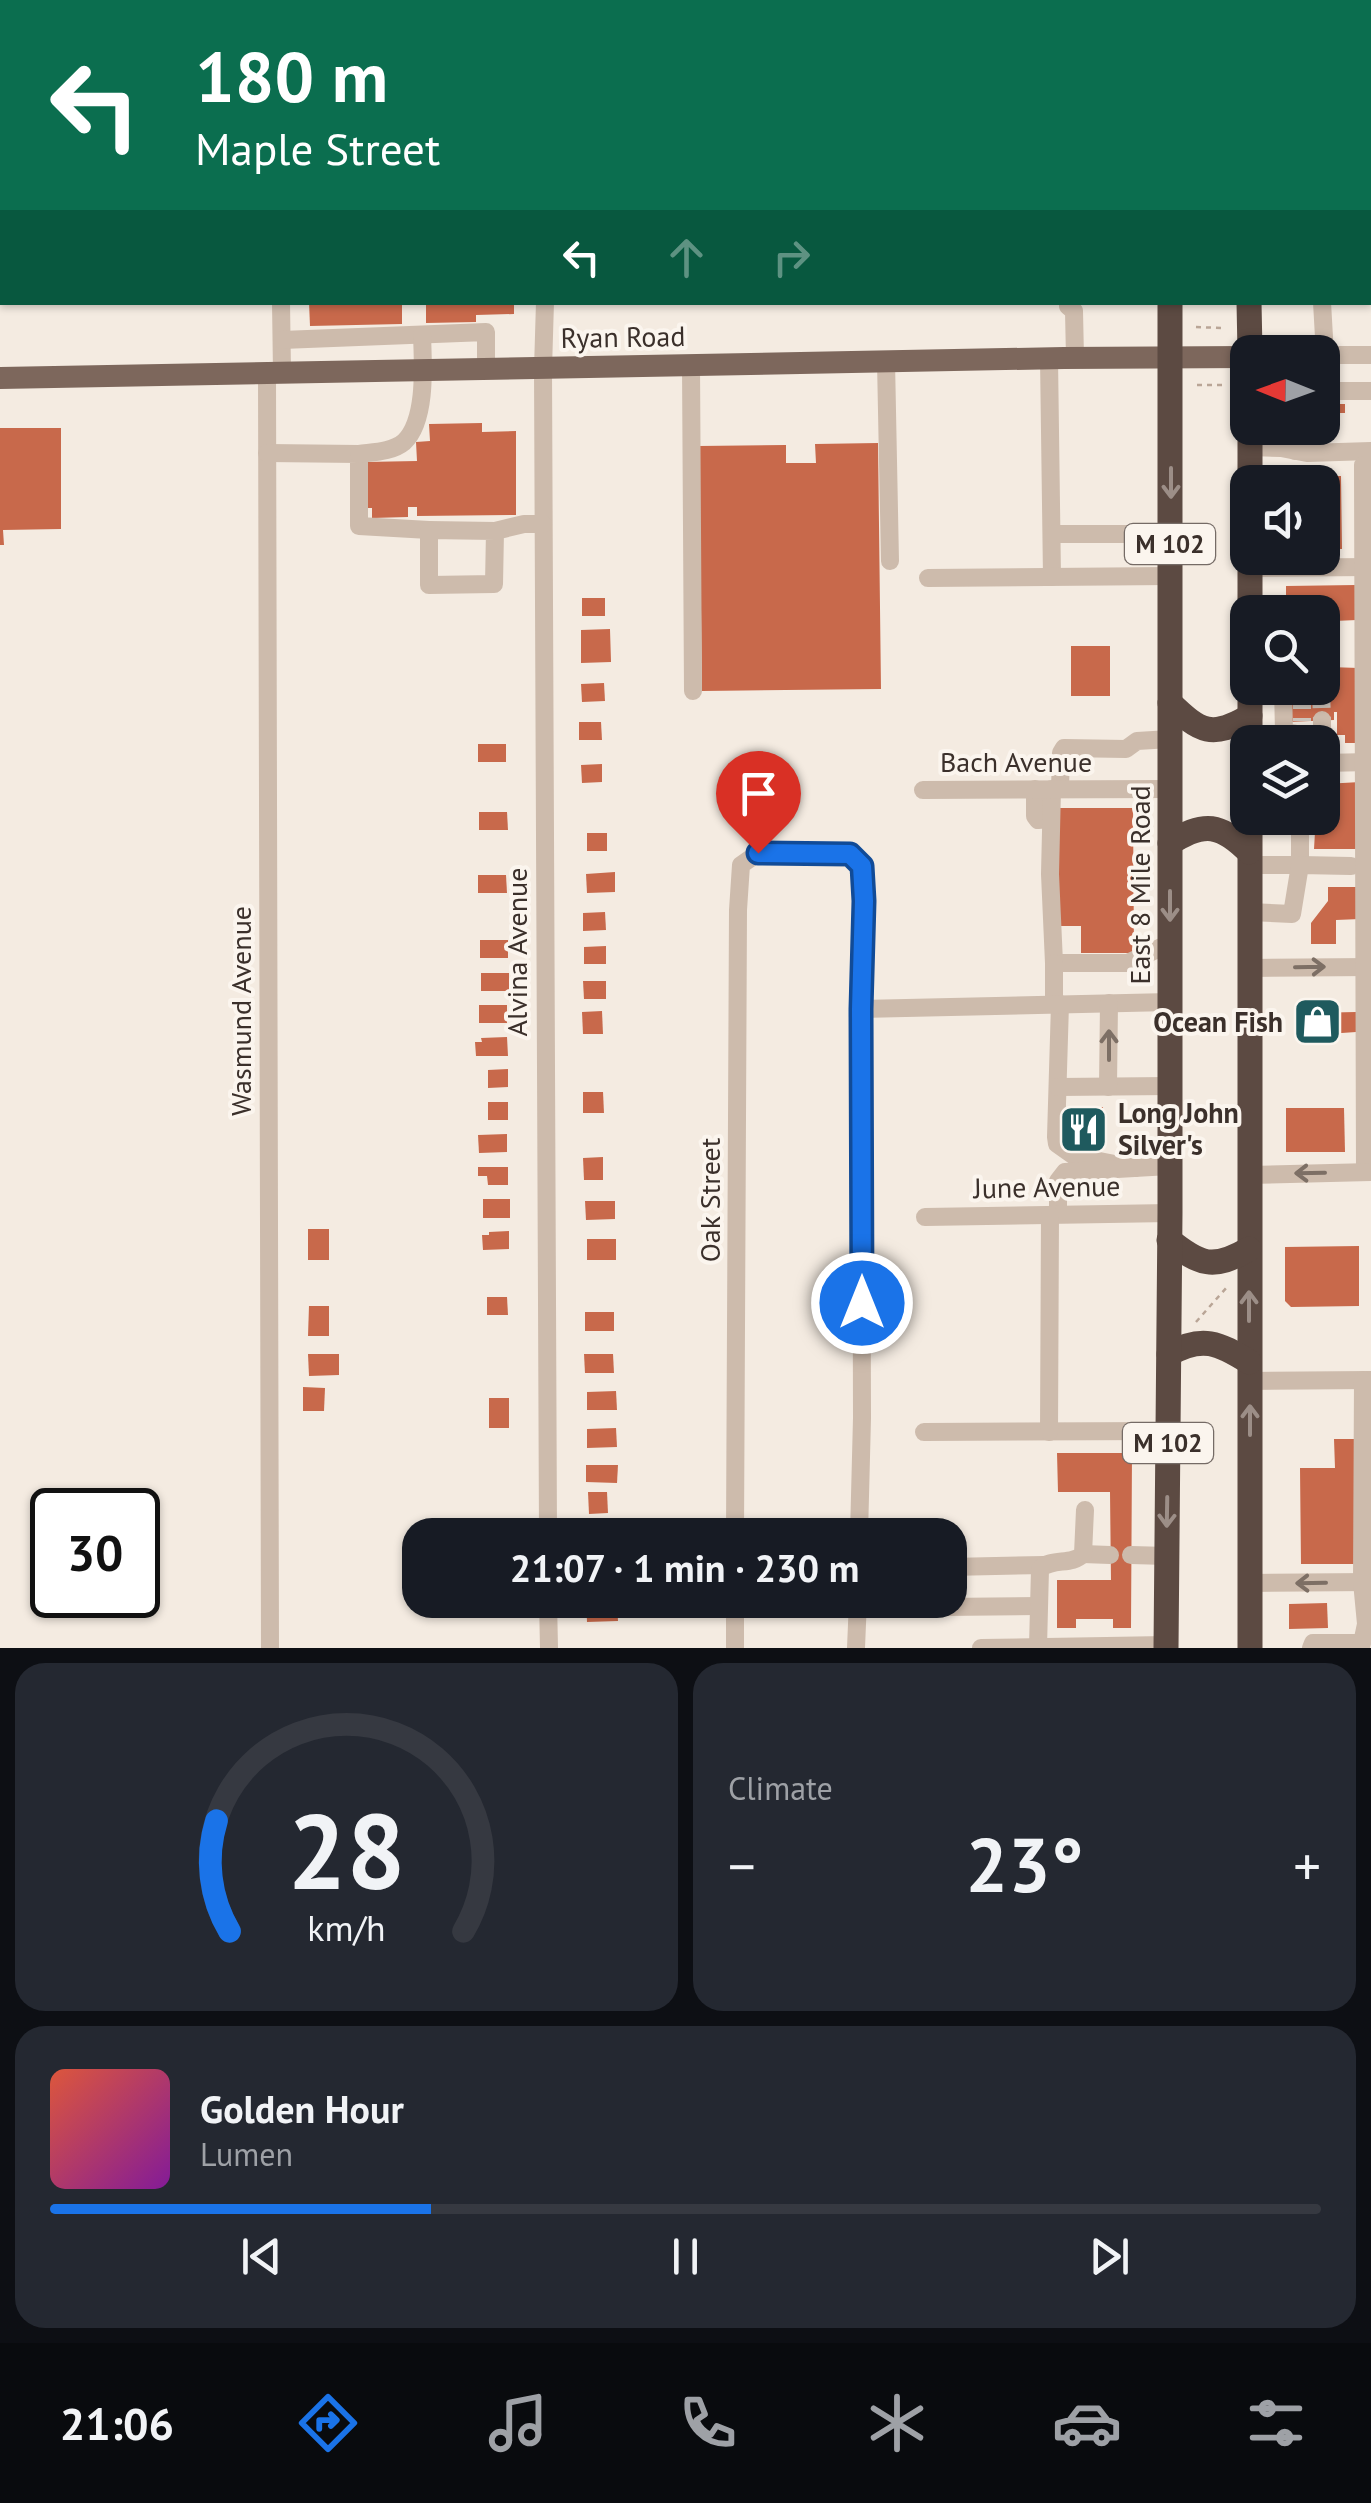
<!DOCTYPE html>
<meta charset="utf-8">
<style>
:root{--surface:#171b24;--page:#242831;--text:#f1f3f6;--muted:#9ea1a6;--line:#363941;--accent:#1a73e8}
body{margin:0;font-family:"PT Sans",sans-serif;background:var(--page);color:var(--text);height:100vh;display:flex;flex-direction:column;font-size:38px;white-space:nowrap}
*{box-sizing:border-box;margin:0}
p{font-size:32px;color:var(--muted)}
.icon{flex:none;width:55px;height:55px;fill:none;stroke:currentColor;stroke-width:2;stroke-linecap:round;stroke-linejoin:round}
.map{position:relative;height:1648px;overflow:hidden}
.details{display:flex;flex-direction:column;gap:15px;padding:15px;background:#0d0f14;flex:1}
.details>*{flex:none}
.guide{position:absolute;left:0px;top:0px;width:1372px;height:305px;box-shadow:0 2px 8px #0004;background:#0b6e4f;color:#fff;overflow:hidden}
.needle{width:65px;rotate:271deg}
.tools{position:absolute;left:1230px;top:335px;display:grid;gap:20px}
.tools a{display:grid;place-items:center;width:110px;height:110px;border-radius:20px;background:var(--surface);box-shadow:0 2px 8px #0004;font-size:50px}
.speed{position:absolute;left:30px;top:1488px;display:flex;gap:20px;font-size:50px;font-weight:700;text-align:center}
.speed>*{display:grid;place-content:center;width:130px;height:130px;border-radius:50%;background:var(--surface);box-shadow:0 2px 8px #0004;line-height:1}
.speed .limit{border:5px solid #111;border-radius:15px;background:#fff;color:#111}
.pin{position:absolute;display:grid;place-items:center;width:85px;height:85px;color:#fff;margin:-102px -42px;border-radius:50% 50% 50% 0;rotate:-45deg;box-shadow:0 0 10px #0007}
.pin .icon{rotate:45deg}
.me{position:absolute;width:110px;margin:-55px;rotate:0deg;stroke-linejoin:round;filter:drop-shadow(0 0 8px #0008)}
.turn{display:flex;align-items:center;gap:35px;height:210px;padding:0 30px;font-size:45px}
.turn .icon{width:130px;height:130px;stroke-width:2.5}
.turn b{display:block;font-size:70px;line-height:85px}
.lanes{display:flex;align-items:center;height:95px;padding:0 30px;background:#0003;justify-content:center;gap:50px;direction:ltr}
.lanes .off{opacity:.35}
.big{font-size:75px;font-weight:800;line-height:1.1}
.details .tile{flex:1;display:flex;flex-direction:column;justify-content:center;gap:15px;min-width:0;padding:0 35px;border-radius:30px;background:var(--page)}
.details .dial{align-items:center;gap:0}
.dial svg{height:260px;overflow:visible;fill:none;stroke:var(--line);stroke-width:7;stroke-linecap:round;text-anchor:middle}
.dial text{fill:var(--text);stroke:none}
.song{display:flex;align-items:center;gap:30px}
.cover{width:120px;height:120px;border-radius:15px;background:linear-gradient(135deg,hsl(10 70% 55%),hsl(290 70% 35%))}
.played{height:10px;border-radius:5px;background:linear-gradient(90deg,var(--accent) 30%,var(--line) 30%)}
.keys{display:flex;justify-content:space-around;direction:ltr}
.heat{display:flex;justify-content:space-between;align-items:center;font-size:55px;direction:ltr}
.details .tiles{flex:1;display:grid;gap:15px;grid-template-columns:1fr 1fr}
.tile:last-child{grid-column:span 2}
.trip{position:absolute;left:402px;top:1518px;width:565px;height:100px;border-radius:30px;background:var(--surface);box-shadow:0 2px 8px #0004;font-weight:800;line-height:100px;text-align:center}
.menu{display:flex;height:160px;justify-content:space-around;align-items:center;background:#090b0e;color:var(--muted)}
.menu .icon{width:70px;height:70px}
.menu .on{color:var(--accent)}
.menu b{font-size:45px;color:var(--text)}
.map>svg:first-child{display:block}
.building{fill:#c8694b}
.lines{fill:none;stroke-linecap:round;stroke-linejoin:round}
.minor-tunnel{stroke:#cfc6bd;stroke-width:18;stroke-dasharray:18 9;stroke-linecap:butt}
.path{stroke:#b9a596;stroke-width:2.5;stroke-dasharray:5 5;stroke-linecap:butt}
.minor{stroke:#cdbbac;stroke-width:18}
.major{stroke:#7d675c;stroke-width:22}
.highway{stroke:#5c4a42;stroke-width:25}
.oneway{stroke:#9c8e87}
.oneway2{stroke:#7d6f65}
.route-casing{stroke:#114b97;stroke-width:25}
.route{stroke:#1a73e8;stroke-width:18}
.labels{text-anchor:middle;stroke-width:8;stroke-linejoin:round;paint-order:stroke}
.shield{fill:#fbf5ee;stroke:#756b66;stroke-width:2.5}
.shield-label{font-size:25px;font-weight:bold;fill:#3b302b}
.street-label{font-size:28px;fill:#3b302b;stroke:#fbf5ee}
.poi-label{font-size:28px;font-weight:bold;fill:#3b302b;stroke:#fbf5ee;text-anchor:end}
</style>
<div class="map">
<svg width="1371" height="1648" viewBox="0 0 1371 1648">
<rect width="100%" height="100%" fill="#f4ebe1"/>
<g class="building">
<path d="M309,302h93v22l-92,2z"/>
<path d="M426,302h88v12l-38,1v7l-50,1z"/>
<rect x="1322" y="404" width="23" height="9"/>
<path d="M482,423v9l34,-1v84l-99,1v-9h-9v10l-36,1v-10h-7v-46l52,-1 -1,-19 14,-1 -1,-17z"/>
<path d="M0,428h61v101l-58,1 1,15h-4z"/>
<path d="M878,443l3,246 -179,2 -3,-245 87,-1v18h30l-1,-19z"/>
<path d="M1286,476h55l1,73h-20v-67h-36z"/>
<path d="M1356,585l1,35 -23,1v18h-12v-27h-36v-26z"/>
<rect x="582" y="598" width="23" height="18"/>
<path d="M610,629l1,33 -30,1v-33z"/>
<rect x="1071" y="646" width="39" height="50"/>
<path d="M1329,667l30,1v75h-14v-8h-8v-23h-3v8l-46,2 -1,-31 42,-2z"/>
<path d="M604,683l1,18 -23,1 -1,-18z"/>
<path d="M579,722h22l1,18h-23z"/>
<rect x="478" y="744" width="28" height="18"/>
<path d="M602,764v18l-20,1 -1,-18z"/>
<path d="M1360,782v67h-46l1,-17 -6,-14h13v-32l3,-2z"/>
<path d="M1058,808h75l1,145h-53v-27h-23z"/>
<path d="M479,812h28l1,18h-29z"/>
<rect x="587" y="833" width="20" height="18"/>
<path d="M615,872v20l-28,1 -1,-19z"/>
<path d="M478,875h28l1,18h-29z"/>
<path d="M1328,887h31l1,32 -24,1v24h-25v-21l17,-22z"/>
<path d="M605,912l1,18 -23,1v-18z"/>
<rect x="480" y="940" width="28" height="18"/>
<path d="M606,946v18h-22v-17z"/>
<rect x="481" y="973" width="28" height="18"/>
<path d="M583,981h23v18h-22z"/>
<rect x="479" y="1005" width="28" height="18"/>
<path d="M602,1011l1,23h-20l-1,-22z"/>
<path d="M1356,1012v20l-43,3 -3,-22z"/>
<path d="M507,1037l1,19h-32l-1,-14h7l-1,-4z"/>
<path d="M508,1069v18l-20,1v-18z"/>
<path d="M583,1092h20l1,21h-21z"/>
<rect x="488" y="1102" width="20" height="18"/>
<path d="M1103,1107v34h-40v-23h6v-10z"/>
<path d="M1286,1108h58l1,44h-59z"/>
<path d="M507,1134v18l-28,1 -1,-18z"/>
<path d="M603,1157v23h-19l-1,-22z"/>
<path d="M478,1167h30v18h-20l-1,-9h-9z"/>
<rect x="483" y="1199" width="27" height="19"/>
<path d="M585,1201h30v18l-29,1z"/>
<rect x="308" y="1229" width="21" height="31"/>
<path d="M509,1231v18l-26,1 -1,-15h7v-3z"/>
<rect x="587" y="1239" width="29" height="21"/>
<path d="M1359,1246v60l-68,1 -6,-6v-54z"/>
<path d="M487,1297h20l1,18h-21z"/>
<path d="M309,1306h20v30h-21z"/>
<rect x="585" y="1312" width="29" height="19"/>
<path d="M308,1354h31v21l-30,1z"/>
<path d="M584,1354h29l1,19h-29z"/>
<path d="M303,1387l22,1 -1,23h-21z"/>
<path d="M616,1391l1,19h-30v-18z"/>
<rect x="489" y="1398" width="20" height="30"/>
<path d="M616,1428l1,19 -30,1v-19z"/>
<path d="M1334,1439h25l1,125h-59l-1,-96h35z"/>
<path d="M1057,1453h75l-1,175h-18v-9h-37v9h-19v-48h54l-1,-88h-52z"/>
<path d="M586,1465h32l-1,18 -31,-1z"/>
<path d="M588,1492h19l1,21 -19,1z"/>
<rect x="587" y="1529" width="19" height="6"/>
<path d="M586,1600h31l1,21 -31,1z"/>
<path d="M1327,1603l1,25 -39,1v-25z"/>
</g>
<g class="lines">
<g class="minor-tunnel">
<path d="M1321,690l1,30"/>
<path d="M1302,691v30"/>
</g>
<g class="path">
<path d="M1196,327l26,1"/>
<path d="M1197,385h26"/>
<path d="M1196,1322l31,-35"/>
</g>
<g class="minor">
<path d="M545,0v2"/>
<path d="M1015,0l38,1"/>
<path d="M1110,0v2"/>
<path d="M1357,0v2"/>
<path d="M1370,30h1"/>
<path d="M1370,146h1"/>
<path d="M281,302l1,71"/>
<path d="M545,302l-2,67 5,1166"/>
<path d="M1068,302v4l6,5 1,47"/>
<path d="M1322,302l3,53"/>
<path d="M282,340l204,-8v38"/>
<path d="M1322,355h49"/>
<path d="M1049,358l3,219"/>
<path d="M886,361l4,200"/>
<path d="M691,365l2,326"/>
<path d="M267,374l3,1274"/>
<path d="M1322,391h49"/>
<path d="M1295,428v23"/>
<path d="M1250,447l31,1 26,5 64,-2"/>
<path d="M267,453l92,1v72l70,4"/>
<path d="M359,454c14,-2 33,-2 45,-12 23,-22 19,-78 18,-107"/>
<path d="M495,531l-1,53 -65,1v-55l66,1 29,-7h19"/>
<path d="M1052,534h140"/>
<path d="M1250,568l121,-1"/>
<path d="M928,578l242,-2"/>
<path d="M1283,688l1,44 18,3h20v-15"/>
<path d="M1302,688v3"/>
<path d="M1321,688v2"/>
<path d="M1322,763l49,-1"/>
<path d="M1035,789v27l3,4 13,-1"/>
<path d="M1052,789l-2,85 4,89h74l42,-20"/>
<path d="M1060,789l1,-36 3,-5 62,1 11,-8 33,-2"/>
<path d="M923,790l247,-1"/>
<path d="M1249,865h51v-33l-7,-14"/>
<path d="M1250,912l42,2 8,-49 51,1"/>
<path d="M1054,963v42"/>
<path d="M1249,968l122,-1"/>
<path d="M1060,1004l-4,133 1,7 17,12 61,12"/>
<path d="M861,1009l309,-7"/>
<path d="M1058,1087l111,-1"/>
<path d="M1108,1087l1,-84"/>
<path d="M1365,1172l-2,-707h8"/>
<path d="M1249,1175l122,-3"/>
<path d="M1058,1214v-33l7,-9 104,-6"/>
<path d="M925,1217l245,-4"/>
<path d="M1250,1381l121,-1"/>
<path d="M924,1432l244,-1"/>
<path d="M1049,1432l1,-217"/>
<path d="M735,1535l3,-625 3,-45 17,-12 92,1 12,12 2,35 -3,108 1,409 -3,117"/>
<path d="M1083,1554l27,1"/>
<path d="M1131,1555l36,1"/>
<path d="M950,1567l94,-2"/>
<path d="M1250,1583l121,-1"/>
<path d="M548,1600l1,48"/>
<path d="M935,1600l3,6 4,1 96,-1"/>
<path d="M1038,1647l2,-78c13,-12 31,-3 43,-15l2,-44"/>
<path d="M735,1648v-48"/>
<path d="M856,1648l2,-48"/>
<path d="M981,1648l185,-3"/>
<path d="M1311,1648l2,-5h48"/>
<path d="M1361,1648l5,-24 -4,-42 1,-202"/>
</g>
<path class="major" d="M0,378l1064,-20 184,-1"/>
<g class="highway">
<path d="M1165,0v2"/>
<path d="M1244,0v2"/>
<path d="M1249,302l1,50"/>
<path d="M1250,482v-54"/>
<path d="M1250,558v54"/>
<path d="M1170,703c30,29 42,36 80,13"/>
<path d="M1250,742v-54"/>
<path d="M1250,818v830"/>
<path d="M1170,843c34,-22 51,-19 79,9"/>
<path d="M1169,1240c31,25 44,30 80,9"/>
<path d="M1169,1354c33,-19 50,-11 80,8"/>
<path d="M1166,1648l4,-435v-911"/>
</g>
</g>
<defs><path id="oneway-shaft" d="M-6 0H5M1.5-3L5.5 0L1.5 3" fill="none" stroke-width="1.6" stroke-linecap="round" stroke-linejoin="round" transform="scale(2.5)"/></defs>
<g class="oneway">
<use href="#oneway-shaft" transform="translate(1171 483) rotate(90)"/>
<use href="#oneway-shaft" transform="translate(1170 906) rotate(90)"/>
<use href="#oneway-shaft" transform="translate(1249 1306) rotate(-90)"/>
<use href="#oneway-shaft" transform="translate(1250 1420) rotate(-90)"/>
<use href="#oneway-shaft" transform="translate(1167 1512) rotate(91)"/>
</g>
<g class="oneway2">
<use href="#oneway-shaft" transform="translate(1310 967) rotate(-1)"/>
<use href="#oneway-shaft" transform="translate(1109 1045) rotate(-90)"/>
<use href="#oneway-shaft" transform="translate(1310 1173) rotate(179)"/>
<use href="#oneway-shaft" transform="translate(1311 1583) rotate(179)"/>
</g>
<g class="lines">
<defs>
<path id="route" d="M758,853l92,1 12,12 2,35 -3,108 1,294"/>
</defs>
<use href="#route" class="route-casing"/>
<use href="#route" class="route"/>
</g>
<defs>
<symbol id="shop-square" viewBox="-11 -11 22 22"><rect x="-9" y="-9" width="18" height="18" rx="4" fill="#1f5a5e" stroke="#fbf5ee"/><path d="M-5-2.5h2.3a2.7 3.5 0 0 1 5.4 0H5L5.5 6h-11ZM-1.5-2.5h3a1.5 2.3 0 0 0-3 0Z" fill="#fff"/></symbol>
<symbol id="restaurant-square" viewBox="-11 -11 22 22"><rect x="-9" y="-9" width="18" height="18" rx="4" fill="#1f5a5e" stroke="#fbf5ee"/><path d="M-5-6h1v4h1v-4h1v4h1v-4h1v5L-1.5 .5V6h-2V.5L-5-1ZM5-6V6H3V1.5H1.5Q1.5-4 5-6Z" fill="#fff"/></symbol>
</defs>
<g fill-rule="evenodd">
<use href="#shop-square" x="1290" y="994" width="55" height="55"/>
<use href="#restaurant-square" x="1056" y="1102" width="55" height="55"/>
</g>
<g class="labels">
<g class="shield">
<rect x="1125" y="524" width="90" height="40" rx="8"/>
<rect x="1123" y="1423" width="90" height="40" rx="8"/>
</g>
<g class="shield-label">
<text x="1170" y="553">M 102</text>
<text x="1168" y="1452">M 102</text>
</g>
<g class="street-label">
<text transform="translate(623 337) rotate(-1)" y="10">Ryan Road</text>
<text x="1016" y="772">Bach Avenue</text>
<text transform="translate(1140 885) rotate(-90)" y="10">East 8 Mile Road</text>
<text transform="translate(517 952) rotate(-90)" y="10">Alvina Avenue</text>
<text transform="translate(241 1011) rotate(-90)" y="10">Wasmund Avenue</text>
<text transform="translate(1047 1187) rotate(-1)" y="10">June Avenue</text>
<text transform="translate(710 1200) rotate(-90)" y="10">Oak Street</text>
</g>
<g class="poi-label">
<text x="1283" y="1032">Ocean Fish</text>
<text x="1118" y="1123" text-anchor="start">Long John<tspan x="1118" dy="32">Silver's</tspan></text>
</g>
</g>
</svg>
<div class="tools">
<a><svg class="needle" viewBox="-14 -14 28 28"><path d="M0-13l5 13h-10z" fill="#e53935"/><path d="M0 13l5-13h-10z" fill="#9ea1a6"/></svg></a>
<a><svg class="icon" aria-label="sound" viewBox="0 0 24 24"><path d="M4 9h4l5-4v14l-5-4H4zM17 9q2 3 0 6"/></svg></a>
<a><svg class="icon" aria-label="search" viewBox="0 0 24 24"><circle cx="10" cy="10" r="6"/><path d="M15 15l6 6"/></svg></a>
<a><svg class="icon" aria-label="layers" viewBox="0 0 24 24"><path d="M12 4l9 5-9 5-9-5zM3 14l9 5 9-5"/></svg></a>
</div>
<div class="speed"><div class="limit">30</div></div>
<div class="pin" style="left:758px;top:853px;background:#d93025"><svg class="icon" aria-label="arrive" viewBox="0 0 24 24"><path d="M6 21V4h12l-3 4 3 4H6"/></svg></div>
<svg class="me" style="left:862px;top:1303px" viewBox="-20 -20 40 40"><circle r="17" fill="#1a73e8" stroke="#fff" stroke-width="3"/><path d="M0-11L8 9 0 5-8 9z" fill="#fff"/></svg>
<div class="trip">21:07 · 1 min · 230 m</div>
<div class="guide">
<div class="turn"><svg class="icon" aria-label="left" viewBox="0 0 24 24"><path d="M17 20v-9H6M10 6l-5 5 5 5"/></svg><div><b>180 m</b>Maple Street</div></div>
<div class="lanes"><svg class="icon" aria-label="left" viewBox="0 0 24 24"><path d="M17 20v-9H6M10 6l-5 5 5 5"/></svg><svg class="icon off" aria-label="ahead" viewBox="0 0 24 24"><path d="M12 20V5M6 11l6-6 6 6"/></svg><svg class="icon off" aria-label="right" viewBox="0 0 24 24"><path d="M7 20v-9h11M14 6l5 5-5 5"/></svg></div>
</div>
</div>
<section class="details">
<div class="tiles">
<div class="tile dial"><svg viewBox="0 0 100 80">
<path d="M14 69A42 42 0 1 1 86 69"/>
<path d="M14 69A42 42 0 0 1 10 35" stroke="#1a73e8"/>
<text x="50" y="56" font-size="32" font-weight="700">28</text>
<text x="50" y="72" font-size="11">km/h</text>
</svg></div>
<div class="tile"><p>Climate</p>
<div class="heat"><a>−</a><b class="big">23°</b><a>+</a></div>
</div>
<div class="tile">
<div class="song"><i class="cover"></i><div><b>Golden Hour</b><p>Lumen</p></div></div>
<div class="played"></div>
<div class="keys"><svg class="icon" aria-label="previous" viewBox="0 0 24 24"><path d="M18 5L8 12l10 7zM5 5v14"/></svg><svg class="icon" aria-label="pause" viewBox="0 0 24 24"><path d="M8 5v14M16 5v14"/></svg><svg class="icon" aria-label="next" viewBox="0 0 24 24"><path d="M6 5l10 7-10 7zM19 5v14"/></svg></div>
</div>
</div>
</section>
<nav class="menu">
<b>21:06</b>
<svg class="icon on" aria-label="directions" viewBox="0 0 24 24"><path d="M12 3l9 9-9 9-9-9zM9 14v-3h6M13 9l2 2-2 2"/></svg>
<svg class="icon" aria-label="music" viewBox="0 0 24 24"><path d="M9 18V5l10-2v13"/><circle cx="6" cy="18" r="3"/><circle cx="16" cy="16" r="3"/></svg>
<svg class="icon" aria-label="phone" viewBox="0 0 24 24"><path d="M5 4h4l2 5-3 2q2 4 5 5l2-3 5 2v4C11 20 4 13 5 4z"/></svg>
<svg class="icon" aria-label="climate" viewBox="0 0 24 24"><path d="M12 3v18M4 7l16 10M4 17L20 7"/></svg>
<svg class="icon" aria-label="car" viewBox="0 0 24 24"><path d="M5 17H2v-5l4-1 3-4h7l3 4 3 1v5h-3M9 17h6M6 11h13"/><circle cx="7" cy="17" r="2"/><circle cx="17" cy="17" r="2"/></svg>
<svg class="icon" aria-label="filters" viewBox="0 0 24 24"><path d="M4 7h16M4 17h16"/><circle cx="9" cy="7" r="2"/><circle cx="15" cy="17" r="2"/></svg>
</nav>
